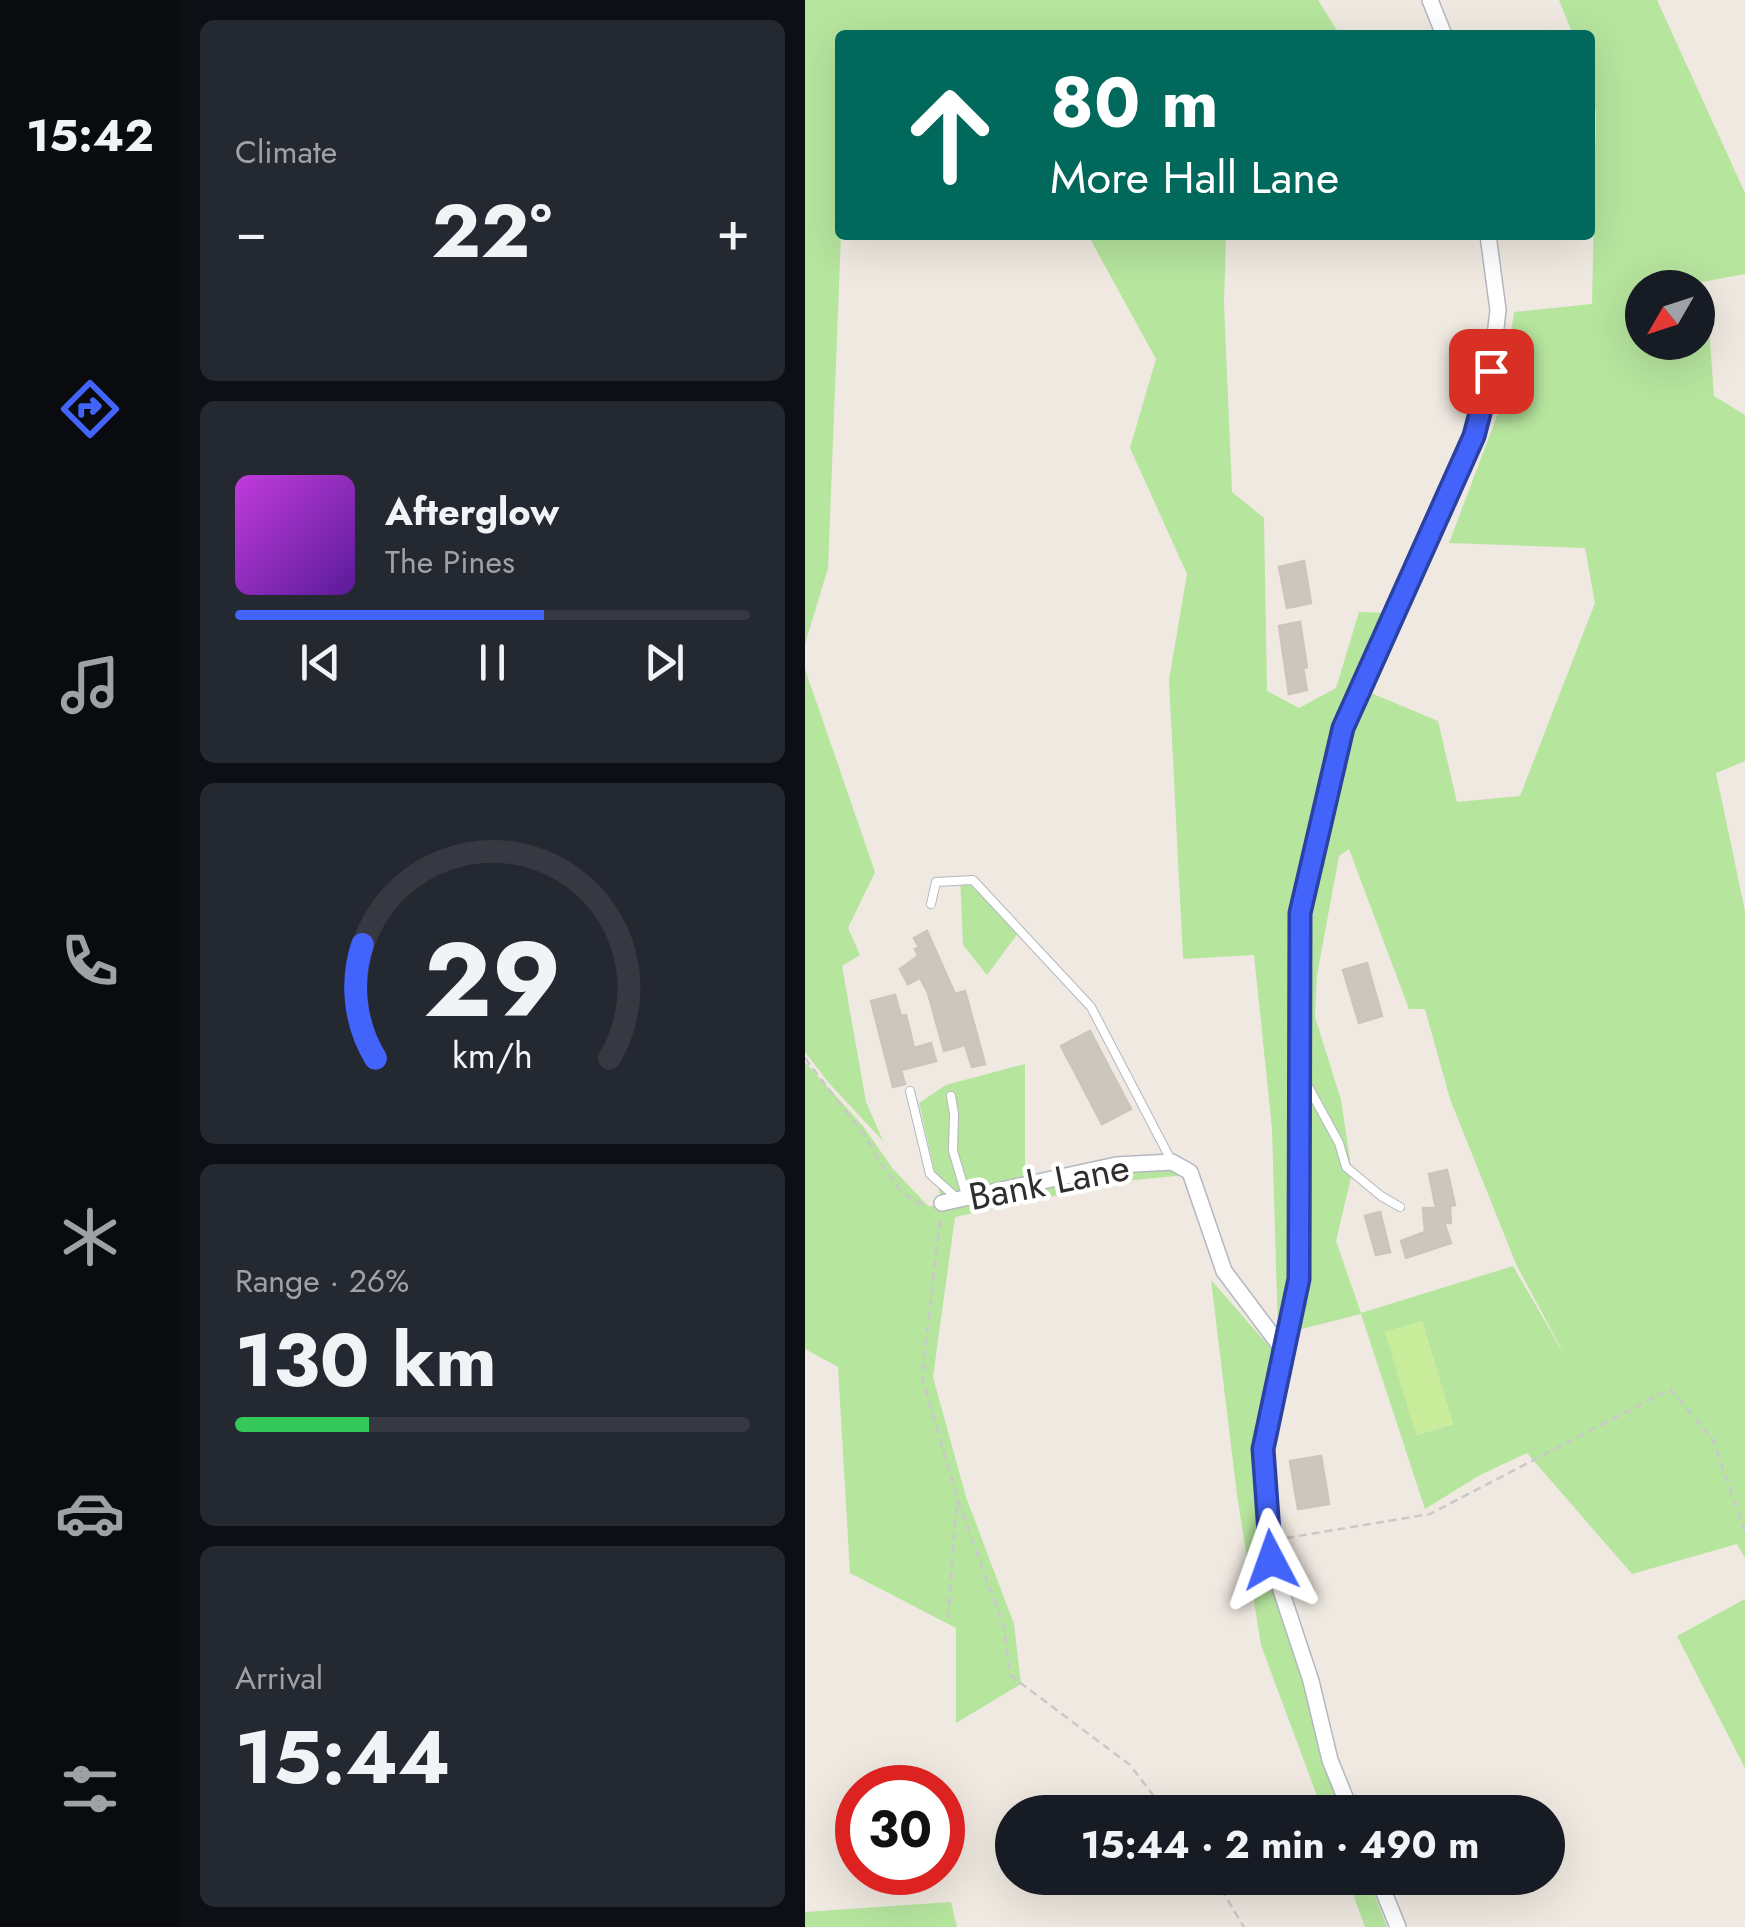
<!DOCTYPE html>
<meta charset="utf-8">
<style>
:root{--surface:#171b24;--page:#242831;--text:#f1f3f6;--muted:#9ea1a6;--line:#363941;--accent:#4264fb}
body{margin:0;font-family:Jost,sans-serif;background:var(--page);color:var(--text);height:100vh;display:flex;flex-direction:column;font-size:38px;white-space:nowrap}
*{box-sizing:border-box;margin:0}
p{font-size:32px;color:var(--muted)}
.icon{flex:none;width:55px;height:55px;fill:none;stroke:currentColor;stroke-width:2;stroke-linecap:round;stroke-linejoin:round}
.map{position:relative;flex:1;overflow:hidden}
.sheet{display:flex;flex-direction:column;gap:20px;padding:20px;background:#0d0f14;width:625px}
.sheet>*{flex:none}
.hud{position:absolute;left:30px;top:30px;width:760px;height:210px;border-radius:10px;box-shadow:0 10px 40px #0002;background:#00695c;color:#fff;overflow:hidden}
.needle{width:65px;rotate:231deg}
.buttons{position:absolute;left:820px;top:270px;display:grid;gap:20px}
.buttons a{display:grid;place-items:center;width:90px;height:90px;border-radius:50%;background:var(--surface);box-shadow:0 10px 40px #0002;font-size:50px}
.speed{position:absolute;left:30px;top:1765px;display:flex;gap:20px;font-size:50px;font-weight:700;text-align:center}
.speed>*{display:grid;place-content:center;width:130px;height:130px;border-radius:50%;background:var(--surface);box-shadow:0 10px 40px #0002;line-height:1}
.speed .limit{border:15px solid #d22;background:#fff;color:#111}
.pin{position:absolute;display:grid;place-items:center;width:85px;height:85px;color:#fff;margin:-42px;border-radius:20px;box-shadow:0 5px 15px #0006}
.me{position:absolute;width:110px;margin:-55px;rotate:356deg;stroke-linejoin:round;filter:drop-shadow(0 0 8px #0008)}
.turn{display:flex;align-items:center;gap:35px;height:210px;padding:0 50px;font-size:45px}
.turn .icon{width:130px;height:130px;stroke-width:2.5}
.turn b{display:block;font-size:70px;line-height:85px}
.big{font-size:75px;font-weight:700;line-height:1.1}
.sheet .widget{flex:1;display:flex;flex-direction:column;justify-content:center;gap:15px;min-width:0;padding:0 35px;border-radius:15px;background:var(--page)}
.sheet .dial{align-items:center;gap:0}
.dial svg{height:260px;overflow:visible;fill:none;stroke:var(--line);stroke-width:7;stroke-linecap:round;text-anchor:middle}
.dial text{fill:var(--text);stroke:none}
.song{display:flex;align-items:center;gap:30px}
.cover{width:120px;height:120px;border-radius:15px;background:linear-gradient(135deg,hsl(290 70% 55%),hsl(270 70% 35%))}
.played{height:10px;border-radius:5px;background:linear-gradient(90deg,var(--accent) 60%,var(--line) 60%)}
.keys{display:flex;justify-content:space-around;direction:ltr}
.heat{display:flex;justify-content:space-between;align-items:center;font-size:55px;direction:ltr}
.charge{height:15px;border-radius:8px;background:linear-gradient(90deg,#34c759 26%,var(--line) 0)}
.trip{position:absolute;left:190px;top:1795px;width:570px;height:100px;border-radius:50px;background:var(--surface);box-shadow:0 10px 40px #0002;font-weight:700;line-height:100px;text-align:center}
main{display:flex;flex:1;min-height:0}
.tabs{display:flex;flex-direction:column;width:180px;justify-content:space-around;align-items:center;background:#090b0e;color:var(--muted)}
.tabs .icon{width:70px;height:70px}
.tabs .current{color:var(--accent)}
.tabs b{font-size:45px;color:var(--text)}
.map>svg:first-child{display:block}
.green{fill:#b6e59e;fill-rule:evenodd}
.pitch{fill:#c9ec9a}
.building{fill:#cbc7bf;stroke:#cbc5ba;stroke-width:2.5}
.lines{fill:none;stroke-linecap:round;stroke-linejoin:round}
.service-casing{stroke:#b4b7c1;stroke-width:10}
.minor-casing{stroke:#b4b7c1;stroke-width:18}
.path{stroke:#c9c9c9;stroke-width:2.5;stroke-dasharray:8 5;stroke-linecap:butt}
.service{stroke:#fff;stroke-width:8}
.minor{stroke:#fff;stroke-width:15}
.route-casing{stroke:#2b41a3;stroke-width:25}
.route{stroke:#4264fb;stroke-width:18}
.labels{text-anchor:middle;stroke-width:9;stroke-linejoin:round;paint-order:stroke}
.street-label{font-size:38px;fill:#2e2e2e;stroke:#fff}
</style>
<main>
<nav class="tabs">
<b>15:42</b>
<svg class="icon current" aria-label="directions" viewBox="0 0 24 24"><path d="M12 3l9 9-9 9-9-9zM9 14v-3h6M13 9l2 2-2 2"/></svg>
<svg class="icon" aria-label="music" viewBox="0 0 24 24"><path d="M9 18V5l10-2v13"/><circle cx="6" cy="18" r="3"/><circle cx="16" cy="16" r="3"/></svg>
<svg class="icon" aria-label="phone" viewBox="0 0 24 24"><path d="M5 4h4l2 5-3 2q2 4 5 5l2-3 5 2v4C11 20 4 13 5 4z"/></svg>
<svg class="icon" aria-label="climate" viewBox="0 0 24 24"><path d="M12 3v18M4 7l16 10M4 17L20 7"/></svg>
<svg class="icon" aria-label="car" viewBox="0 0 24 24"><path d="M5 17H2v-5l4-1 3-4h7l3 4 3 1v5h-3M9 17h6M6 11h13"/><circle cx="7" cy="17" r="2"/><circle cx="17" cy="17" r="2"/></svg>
<svg class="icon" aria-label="filters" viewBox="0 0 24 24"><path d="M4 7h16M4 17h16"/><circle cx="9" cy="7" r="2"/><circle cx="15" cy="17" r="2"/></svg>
</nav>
<section class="sheet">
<div class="widget"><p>Climate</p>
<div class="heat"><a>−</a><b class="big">22°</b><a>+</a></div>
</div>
<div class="widget">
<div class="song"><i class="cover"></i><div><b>Afterglow</b><p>The Pines</p></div></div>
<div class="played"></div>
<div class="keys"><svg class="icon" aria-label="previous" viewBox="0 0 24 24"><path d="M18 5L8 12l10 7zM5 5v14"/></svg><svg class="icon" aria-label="pause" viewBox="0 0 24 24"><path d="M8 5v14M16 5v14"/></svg><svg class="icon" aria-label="next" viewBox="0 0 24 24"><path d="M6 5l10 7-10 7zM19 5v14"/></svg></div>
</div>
<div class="widget dial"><svg viewBox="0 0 100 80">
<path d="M14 69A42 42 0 1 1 86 69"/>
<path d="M14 69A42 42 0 0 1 10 34" stroke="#4264fb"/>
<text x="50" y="56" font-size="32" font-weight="700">29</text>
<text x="50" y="72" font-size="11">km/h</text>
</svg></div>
<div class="widget"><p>Range · 26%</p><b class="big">130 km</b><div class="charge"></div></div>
<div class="widget"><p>Arrival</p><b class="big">15:44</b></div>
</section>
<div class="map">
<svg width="940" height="1927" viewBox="0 0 940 1927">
<rect width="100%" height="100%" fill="#efe9e1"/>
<g class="green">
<path d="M0,0h513l22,35h-500l1,200 -13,333 -23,76z"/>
<path d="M754,0h98l88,193v81l-70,13 -32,1v54h54l1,-36 10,8 6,82 31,19v346l-29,12 29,138v647l-8,-14 -105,30 -105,-121 -47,22 -55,34 -64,-195 -67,17 11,-418 42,-183 19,-39 72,30 19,81 63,-6 75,-193 -10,-55 -136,-5 51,-135 14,-96 78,-8 4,-192 -6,-27v-50h-17zM544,849l60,160h16l25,90 66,165 52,97 -55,-95 -152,47 -25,-72 16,-68 -11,-73 -26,-83 2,-42 22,-119zM617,1321l31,103 -36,11 -31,-103z"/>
<path d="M283,235h138l-2,69 8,188 32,26 3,173 32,17 37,-20 23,-76 28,1 -48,109 -45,191 -3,368 -13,52 -6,-205 -18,-173 -71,4 -14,-279 18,-106 -57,-126 26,-89z"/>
<path d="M0,669l70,203 -27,56 12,27 -18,11 24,136 17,39 -55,-59 -23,-30z"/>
<path d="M155,875l59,57 -32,43 -24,-30z"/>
<path d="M0,1062l58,64 30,43 35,37h16l172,-37 53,-4 17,10 -62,6 -169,36 -22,160 33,120 48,127 7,60 -65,39v-95l-106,-55 -12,-206 -33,-18z"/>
<path d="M220,1064v117l-84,18 -22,-96 27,-18z"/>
<path d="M406,1280l65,74 -19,97 14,109 52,201 20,51h-20l-62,-167 -24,-150z"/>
<path d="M940,1599v169l-68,-132z"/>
<path d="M542,1878h21l19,49h-22z"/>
<path d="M146,1902l6,25h-152v-15z"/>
</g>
<path class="pitch" d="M617,1321l31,103 -37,11 -31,-103z"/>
<g class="building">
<path d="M499,561l7,42 -24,5 -8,-41z"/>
<path d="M495,622l7,45 -4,1 4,22 -18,4 -10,-68z"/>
<path d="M122,931l28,63 10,-3 20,73 -13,3 -7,-22 -21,6 -16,-58 -8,-15 -12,6 -8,-15 18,-13 -3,-7 4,-2 -5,-9z"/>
<path d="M562,963l15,53 -23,7 -16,-53z"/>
<path d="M90,995l6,21 5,-1 8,33 17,-5 5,18 -35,9 4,14 -12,3 -22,-86z"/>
<path d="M285,1031l41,78 -29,15 -41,-78z"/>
<path d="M642,1170l8,35 -5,1 1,17h-7l7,20 -45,15 -5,-17 24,-9 -2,-24h13l-7,-34z"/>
<path d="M575,1212l10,40 -14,3 -11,-39z"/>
<path d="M516,1456l8,48 -31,5 -8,-48z"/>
</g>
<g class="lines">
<defs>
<g id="service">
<path d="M126,904l5,-22 37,-2 118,127 81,155"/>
<path d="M499,1079l35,64 7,24 35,29 19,11"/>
<path d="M105,1091l20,83 29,26"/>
<path d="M146,1096l3,18 -1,37 14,47"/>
</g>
<g id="minor">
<path d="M625,0l14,35"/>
<path d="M137,1203l174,-38 56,-3 18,10 34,99 60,80"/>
<path d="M546,1812l-21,-52 -19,-79 -40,-121 -7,-111 34,-170 2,-366 43,-185 131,-293 17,-64 7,-61 -10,-75"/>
<path d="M573,1878l20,49"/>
</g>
</defs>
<use href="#service" class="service-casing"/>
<use href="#minor" class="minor-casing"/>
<g class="path">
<path d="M0,1058c18,24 36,47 54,70 19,24 35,71 67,77"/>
<path d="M135,1221l-18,156 35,121 47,129 6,48 120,90 36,47"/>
<path d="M481,1538l144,-24 240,-125 43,51 32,91"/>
<path d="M143,1618l9,-119"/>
<path d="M409,1878l30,49"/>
</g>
<use href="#service" class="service"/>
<use href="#minor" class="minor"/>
</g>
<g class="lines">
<defs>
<path id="route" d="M466,1560l-8,-111 36,-170 1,-366 43,-185 131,-292 17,-65"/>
</defs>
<use href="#route" class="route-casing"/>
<use href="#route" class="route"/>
</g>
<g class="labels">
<g class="street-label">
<text transform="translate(244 1182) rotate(-11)" y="13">Bank Lane</text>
</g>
</g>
</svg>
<div class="buttons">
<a><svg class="needle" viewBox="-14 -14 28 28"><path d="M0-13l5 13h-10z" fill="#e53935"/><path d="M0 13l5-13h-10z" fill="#9ea1a6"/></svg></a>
</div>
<div class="speed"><div class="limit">30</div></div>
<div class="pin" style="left:686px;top:371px;background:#d93025"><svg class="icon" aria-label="arrive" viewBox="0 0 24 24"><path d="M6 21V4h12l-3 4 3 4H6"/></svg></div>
<svg class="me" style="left:466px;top:1560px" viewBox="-20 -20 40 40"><path d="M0-17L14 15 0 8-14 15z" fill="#4264fb" stroke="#fff" stroke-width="4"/></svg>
<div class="trip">15:44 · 2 min · 490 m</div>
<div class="hud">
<div class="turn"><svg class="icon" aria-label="ahead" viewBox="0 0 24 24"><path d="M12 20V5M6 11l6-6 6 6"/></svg><div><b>80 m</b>More Hall Lane</div></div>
</div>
</div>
</main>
